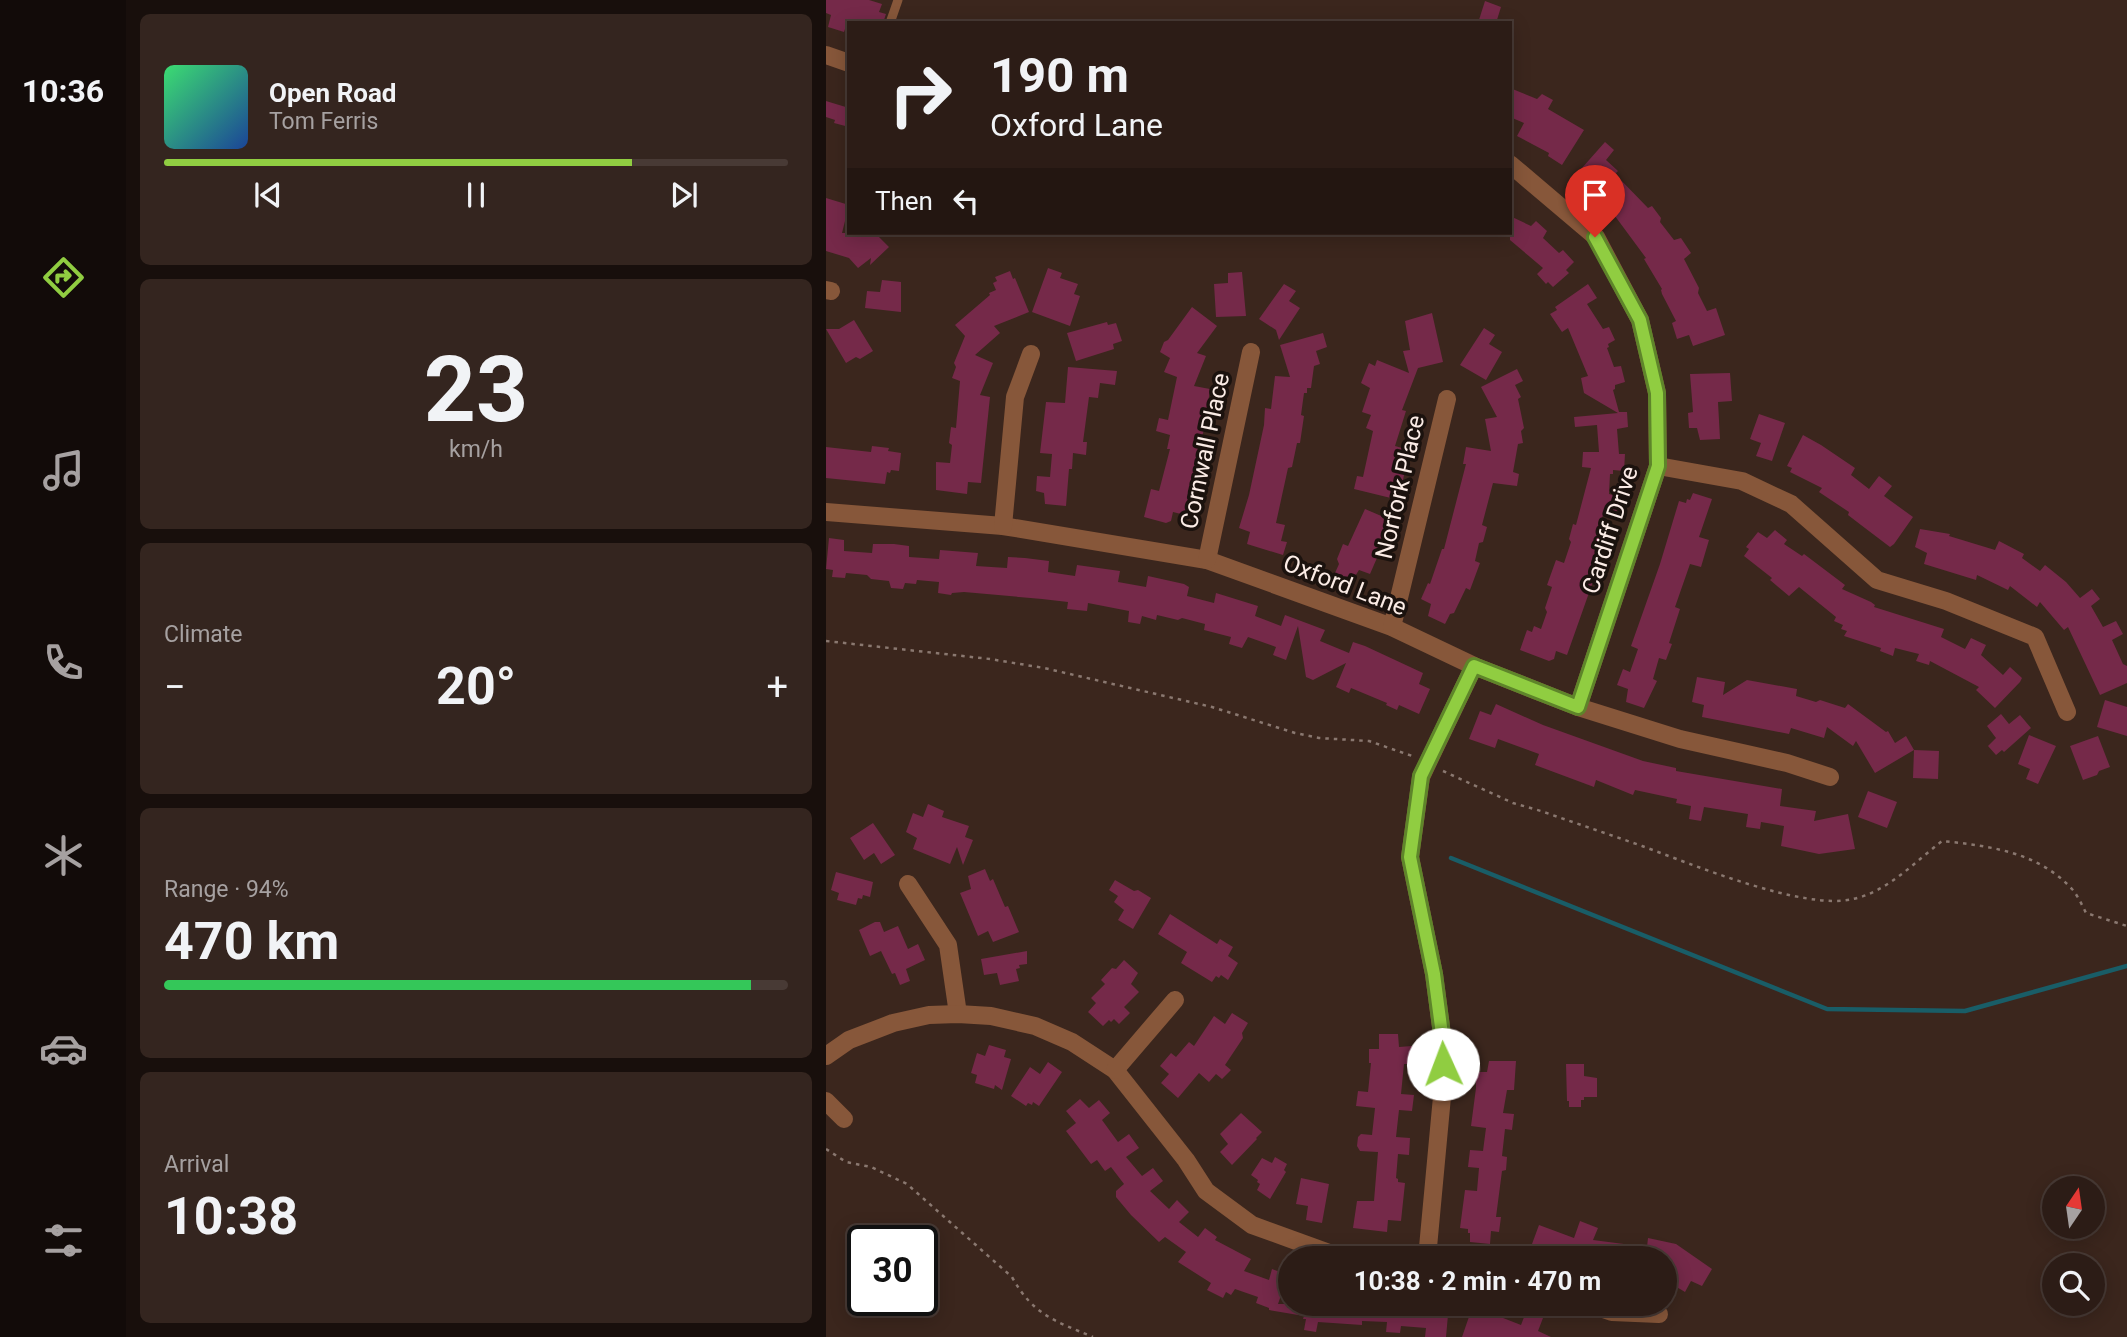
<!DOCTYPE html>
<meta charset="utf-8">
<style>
:root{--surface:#2c1c16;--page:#34251f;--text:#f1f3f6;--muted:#a6a1a1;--line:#483a35;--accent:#90cd41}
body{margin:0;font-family:Roboto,sans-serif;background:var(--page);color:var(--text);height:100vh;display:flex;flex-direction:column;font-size:26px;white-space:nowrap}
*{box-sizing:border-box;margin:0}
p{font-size:23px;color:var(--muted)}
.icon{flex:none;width:38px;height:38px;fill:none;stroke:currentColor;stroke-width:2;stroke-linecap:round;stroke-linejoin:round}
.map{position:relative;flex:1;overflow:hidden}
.details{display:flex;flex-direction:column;gap:14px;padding:14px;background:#180f0c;width:700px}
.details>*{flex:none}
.top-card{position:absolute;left:21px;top:21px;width:665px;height:214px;border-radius:0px;box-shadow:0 4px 18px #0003,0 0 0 2px var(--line);background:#2c1c16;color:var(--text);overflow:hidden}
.needle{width:46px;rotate:13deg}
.buttons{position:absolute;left:1216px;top:1176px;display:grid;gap:14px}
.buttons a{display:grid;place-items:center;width:63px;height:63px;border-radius:50%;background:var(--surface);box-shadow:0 4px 18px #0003,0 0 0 2px var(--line);font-size:35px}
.speed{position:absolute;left:21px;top:1225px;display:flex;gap:14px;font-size:35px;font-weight:700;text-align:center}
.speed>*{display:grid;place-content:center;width:91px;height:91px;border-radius:50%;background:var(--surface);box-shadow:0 4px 18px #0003,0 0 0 2px var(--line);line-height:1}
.speed .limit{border:4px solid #111;border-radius:10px;background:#fff;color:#111}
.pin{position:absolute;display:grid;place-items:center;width:60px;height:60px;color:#fff;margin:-72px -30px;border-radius:50% 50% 50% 0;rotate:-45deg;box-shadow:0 0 7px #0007}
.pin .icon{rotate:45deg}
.me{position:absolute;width:77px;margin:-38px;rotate:358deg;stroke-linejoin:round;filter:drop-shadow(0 0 5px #0008)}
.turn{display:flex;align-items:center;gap:24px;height:147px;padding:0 28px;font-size:32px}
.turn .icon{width:91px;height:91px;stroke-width:2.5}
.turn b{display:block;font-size:49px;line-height:60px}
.then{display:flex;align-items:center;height:66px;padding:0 28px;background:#0003;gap:14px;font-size:26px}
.big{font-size:52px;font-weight:700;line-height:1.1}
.details .card{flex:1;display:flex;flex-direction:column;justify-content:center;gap:10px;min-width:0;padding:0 24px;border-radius:10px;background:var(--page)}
.details .dial{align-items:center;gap:0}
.dial b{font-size:91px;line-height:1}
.song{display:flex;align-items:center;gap:21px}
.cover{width:84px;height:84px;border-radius:10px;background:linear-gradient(135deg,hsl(140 70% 55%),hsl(220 70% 35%))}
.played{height:7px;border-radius:4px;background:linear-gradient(90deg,var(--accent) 75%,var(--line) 75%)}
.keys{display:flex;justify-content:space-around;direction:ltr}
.heat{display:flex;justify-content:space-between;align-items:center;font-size:38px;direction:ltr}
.charge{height:10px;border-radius:5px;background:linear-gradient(90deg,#34c759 94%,var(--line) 0)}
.trip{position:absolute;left:452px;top:1246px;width:399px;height:70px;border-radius:35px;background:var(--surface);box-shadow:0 4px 18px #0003,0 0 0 2px var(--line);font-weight:700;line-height:70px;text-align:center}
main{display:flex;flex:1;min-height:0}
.dock{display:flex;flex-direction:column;width:126px;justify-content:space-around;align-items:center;background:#120b09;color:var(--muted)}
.dock .icon{width:49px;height:49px}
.dock .selected{color:var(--accent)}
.dock b{font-size:32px;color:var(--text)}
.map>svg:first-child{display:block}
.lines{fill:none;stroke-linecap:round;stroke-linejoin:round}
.stream{stroke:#195d67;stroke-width:4.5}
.building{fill:#752949}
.path{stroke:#8a7870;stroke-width:2.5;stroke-dasharray:3.5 5;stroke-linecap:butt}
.lane{stroke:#87573a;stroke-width:9}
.street{stroke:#87573a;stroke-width:18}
.route-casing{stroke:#5e852a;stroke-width:18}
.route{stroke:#90cd41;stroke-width:12}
.labels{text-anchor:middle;stroke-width:7;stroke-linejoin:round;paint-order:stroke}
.street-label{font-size:24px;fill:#fbece6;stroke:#1b120e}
</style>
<main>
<nav class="dock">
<b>10:36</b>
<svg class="icon selected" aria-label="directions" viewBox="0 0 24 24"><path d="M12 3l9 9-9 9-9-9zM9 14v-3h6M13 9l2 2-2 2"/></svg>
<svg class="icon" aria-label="music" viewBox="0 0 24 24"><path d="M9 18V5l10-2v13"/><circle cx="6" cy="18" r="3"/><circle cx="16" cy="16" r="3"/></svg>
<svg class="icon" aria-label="phone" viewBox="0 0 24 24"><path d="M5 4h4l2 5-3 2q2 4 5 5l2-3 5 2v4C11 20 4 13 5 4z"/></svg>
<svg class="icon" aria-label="climate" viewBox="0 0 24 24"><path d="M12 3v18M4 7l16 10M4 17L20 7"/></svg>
<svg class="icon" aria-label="car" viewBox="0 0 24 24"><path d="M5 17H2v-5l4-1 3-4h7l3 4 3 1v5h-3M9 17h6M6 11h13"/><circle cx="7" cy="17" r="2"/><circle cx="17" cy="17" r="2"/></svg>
<svg class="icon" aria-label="filters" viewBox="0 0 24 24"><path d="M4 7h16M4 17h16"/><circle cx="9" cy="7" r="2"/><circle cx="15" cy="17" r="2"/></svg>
</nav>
<section class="details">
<div class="card">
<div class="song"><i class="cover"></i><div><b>Open Road</b><p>Tom Ferris</p></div></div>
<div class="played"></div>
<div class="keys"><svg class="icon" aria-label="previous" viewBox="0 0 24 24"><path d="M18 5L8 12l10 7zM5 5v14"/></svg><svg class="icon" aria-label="pause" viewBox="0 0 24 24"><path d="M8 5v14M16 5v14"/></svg><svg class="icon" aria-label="next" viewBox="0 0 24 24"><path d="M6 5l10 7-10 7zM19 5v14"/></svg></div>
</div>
<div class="card dial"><b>23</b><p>km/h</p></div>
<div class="card"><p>Climate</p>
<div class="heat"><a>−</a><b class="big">20°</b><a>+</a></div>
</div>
<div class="card"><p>Range · 94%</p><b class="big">470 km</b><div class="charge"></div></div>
<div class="card"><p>Arrival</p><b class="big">10:38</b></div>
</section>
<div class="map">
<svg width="1301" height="1337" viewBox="0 0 1301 1337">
<rect width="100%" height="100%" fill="#3b261d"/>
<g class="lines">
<path class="stream" d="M625,858l376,151 138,2 162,-45"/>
</g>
<g class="building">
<path d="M0,0h43l13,4 -3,8 7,2 -3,9h-36l-3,9 -16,-5 3,-12 -5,-2z"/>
<path d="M659,1l16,6 -5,16h-18z"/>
<path d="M684,88l27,11 5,-5 11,6 -5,9 36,21 -22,35 -14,-9 1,-3 -32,-17 7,-13 -14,-6z"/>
<path d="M0,101l23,7v19l-15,-4 1,-3 -9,-3z"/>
<path d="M779,142l9,8 -8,10 12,11 -3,3 33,34 4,-2 9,12 -1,4 14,18 7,-2 10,15 -7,6 15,29 -1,5 9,18 9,-3 9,27 -32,11 -4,-11 -12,4 -5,-16 4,-2 -14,-27 -1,-4 1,-1 -18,-30 2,-1 -34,-46 -1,1 -11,-11 3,-3 -29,-22z"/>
<path d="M0,198l23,7 -7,28h29l2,3h5l11,11 -19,18 1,-7 -13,10 -9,-10 -23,-7z"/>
<path d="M684,216l21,10 5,-5 11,10 -4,7 16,15 4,-3 11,12 -8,8 3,3 -16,14 -5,-5 -2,2 -9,-10 6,-6 -33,-28z"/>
<path d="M222,268l14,5 -2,5 18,6 -4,10 6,2 -10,30 -38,-14z"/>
<path d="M184,271l3,8 2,-1 14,34 -35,14 6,7 -25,22 18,8 -13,32 10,2 -9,86 -13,-1 -1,12 -31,-4v-28l14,1 2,-18 -3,-2 2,-16 5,1 4,-47 -8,-3 4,-11 -2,-4 11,-27 -10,-11 35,-30 -1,-2 7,-3 -3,-7 4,-2 -2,-4z"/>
<path d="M416,272l4,44 -30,1 -2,-33 14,-1v-10z"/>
<path d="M56,280l19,2v30l-36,-4 2,-17 13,1z"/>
<path d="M458,284l12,7 -7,10 11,7 -21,32 -3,-10 -17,-11z"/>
<path d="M762,284l9,14 -10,6 16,25 6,-2 6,13 -7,4 1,3 -2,1 7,19 7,-1 4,16 -10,3v4l-2,1 6,22h8l1,15 -11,2 2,25h6l-1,17 -11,-1v4h-3l-1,20 11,3 -4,16 -12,-2 -6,22 9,3 -15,36 4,1 -29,82 -11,-4 -2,8 -5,2 -29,-11 7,-20 5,2 2,-6 7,3 6,-17 -2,-4 7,-21 -5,-2 9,-25 8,3 7,-21 -2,-3 4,-15 3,1 15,-57 -9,-1 1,-15h16l-2,-27 -22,2 -1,-10 44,-4 -34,-20 -3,-15 7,-2 -20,-48 -6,4 -12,-18 7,-4 -2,-3z"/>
<path d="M366,307l25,19 -20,27 9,3 -12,30 16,3 -5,37 -11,39 4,1 -13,49 -12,-3 -2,9 -5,2 -22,-6 7,-28 8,2 11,-42h-3l3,-14 -14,-4 3,-13 9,2 9,-43 -13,-5 6,-14 -10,-6 4,-10 4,-2z"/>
<path d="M606,313l11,49 -25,6 -16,42 4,1 -11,35 14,4 -10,50 -45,-11 3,-13 6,1 10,-46 -7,-3 5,-13 -9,-3 8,-24 -9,-5 8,-20 6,3 2,-6 32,13 -6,-22 7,-1 -5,-29z"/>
<path d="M28,320l19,31 -13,8 -4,-2 -10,6 -20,-34h13z"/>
<path d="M281,322l1,3 8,-2 6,18 -9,3 1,5 -38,12 -9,-28z"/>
<path d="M658,328l11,7 -6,9 13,8 -16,28 -26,-15z"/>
<path d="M497,333l4,14 -11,4 4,13 -6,2 -3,22h-4v5h-3l-3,22 3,1 -4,27h-3l-5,24 -4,1 -12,55 9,2 -4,16 6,1 -4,13 -36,-11 3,-12 -11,-4 10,-33 15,-70 1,-17 6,1 4,-33 15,1 -10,-32z"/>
<path d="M242,367l49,4 -2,14 -15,-2 -2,15 -9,-1 -6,45h4l-1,13 -13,-2 -1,16h-3l-3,37 -21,-2 -1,-11 -8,-2 1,-15 13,1 2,-23 -12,-1 6,-51 19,1z"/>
<path d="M691,369l6,12 -8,4 6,12 -3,2 6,29 -3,3 2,12 -5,1 -5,28 6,2 -2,12 -24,-3 -11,42 5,2 -4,15 -4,1 -4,18 5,2 -10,27 -4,-2 -12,25 -4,1 -5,10 -17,-8 3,-12 -10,-5 7,-16 2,1 12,-35h2l22,-85h-3l3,-17 25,4 -6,-32 12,-2 -16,-30z"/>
<path d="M904,373l2,28 -14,1 2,37 -20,1 -3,-12h-8l-1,-15 5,-1 -3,-38z"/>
<path d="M933,414l26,9 -13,38 -16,-5 5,-13 -11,-4z"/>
<path d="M977,435l18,10 34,23 -4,7 18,14 10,-13 13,10 -8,10 29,21 -19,27 -4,3 -29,-22 -13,-10 1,-3 -30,-20 3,-4 -32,-16 2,-4 -5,-2z"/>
<path d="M46,446l17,2 -1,3 13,2 -2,18 -8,-1 -1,3 -3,-1 -2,12 -59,-6v-31l45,5z"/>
<path d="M867,493l19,6 -13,38 10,3 -8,27 -11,-3 -15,43 5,2 -11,34 3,1 -6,16 -7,-2 -6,21 4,2 -13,27 -18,-6 2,-13 -11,-4 6,-16 7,3 8,-23 -7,-3 29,-82 19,-63 7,2 1,-4 3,1z"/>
<path d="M539,509l28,12 -23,53 -11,-4 -7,11 -17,-8 4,-9 -2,-5 6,-15 5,2z"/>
<path d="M1094,529l30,5 -1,2 46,14 4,-9 25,13 -2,4 18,13 5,-6 21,17 14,16 12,-9 8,10 -9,7 12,21 13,-6 7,13 -11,6 11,24 4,2v17l-27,12 -32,-68 -4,3 -24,-28 -3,5 -27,-21 -2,4 -31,-15 -1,5 -52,-16 3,-11 -12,-6z"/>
<path d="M949,530l12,10 -3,4 18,12 2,-2 41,31 -3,4 29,13 4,3 -1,2 70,22 -3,8 24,12 6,-11 15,7 -5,10 22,20 7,-8 12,11 -2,4 -25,26 -19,-18 3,-3 -49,-26 -1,4 -13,-4 3,-7 -24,-6 -2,8 -13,-5 1,-3 -37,-12 3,-5 -6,-2 2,-4 -9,-4 2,-4 -37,-30 -10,9 -19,-16 2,-2 -28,-22 5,-7 -3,-2 12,-15 9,6z"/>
<path d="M3,538l15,2v11l28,2 1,-9h21l15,2v11l30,2 1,-9 38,3 -2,13 31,2 1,-11 17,1 24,3 -1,11 27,4 2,-11 43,6 -2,11 28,5 2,-11 36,8 5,3 -2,9 27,7 2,-10 42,13 -3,10 26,10 4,-11 40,15 -5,11 29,12 4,-11 12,4 58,27 -4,11 11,5 -11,25 -20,-9 -2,5 -11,-5 1,-2 -36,-15 -2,5 -13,-6 10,-24 -33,17 -7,-3 -8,-51 -12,34 -13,-5 3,-8 -28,-10 -6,11 -13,-4 2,-7 -27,-7 1,-6 -23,-6 -4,2 -21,-5 -1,5 -14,-4 -2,8 -12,-2 1,-11 -41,-8 -1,8 -20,-2 1,-7 -26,-3 -78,-7 -12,1 -1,2 -13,-2 1,-11 -22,-2 -1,4 -11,-1 -2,6 -12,-1 -2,-7 -18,-2 -4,-4 -21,-2 -1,5 -13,-1 1,-7 -7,-1z"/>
<path d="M871,677l28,5 -2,13 24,-15 50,9 -1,7 20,6 4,-2 25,8 3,-4 38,28 2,-1 7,12 11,-7 8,14 -39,23 -19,-32 -3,5 -26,-19 -3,11 -33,-10 -2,6 -87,-17 2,-12 -12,-3z"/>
<path d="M1279,700l22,7v29l-30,-9z"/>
<path d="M670,704l47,21 100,36 33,7v3l106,18 -2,17 36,5 -2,10 34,-7 7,35 -36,5 -38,-8 3,-20 -23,-4 -1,7 -14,-2 2,-13 -44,-7 -3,14 -12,-2 2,-13 -15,-3 1,-4 -42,-9 -2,5 -37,-15 -2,7 -59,-22 4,-11 -41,-15 -3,9 -26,-9 11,-28 11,4z"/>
<path d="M1175,714l8,10 11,-9 11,13 -27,24 -2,-2 -6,5 -8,-9 8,-8 -9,-12z"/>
<path d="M1203,735l27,11 -18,38 -12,-5 4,-10 -12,-5z"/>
<path d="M1272,736l12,31 -11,4 -2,4 -14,5 -13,-34z"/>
<path d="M1088,750l25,1 -1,28 -25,-1z"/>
<path d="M1042,791l29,11 -10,26 -29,-11z"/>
<path d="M102,804l16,7 -2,6 27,9 -4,11 8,3 -10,25 -6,-18 -7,17 -37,-15 4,-11 -11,-6 7,-19 10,4z"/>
<path d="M47,823l22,32 -14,9 -7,-11 -10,7 -14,-22z"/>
<path d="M159,869l5,12 3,-2 12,28 3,-1 11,26 -26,10 -5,-11 -10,5 -18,-43 11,-4 -3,-13z"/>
<path d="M10,872l37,10 -3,15 -7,-2 -1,4 -4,-1 -2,7 -19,-5 2,-7 -8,-3z"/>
<path d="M289,880l19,11 4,-1 13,8 -18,31 -15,-9 6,-10 -10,-8 4,-6 -9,-6z"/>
<path d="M344,914l47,30 3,-5 13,8 -5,9 10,7 -10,17 -7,-5 -2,3 -3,-2 -4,6 -31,-19 6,-11 -29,-18z"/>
<path d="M49,922h5l4,10 14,-6 10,23 10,-5 7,16 -19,9 4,12 -10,4 -5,-12 -3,1 -11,-23 -11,5 -11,-26z"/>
<path d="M201,951v13l-8,1 1,3 -4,1 3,12 -19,4 -3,-12 -13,2 -3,-16z"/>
<path d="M298,960l14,13 -7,11 8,8 -15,15 6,6 -11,11 -5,-5 -3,3 -2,-2 -6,6 -15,-14 8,-9 -5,-5 14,-14 -4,-4 11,-12 4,1z"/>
<path d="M406,1013l16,10 -6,10 1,5 -18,27 6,5 -9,9 -6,-5 -7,8 -10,-9 -21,25 -17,-15 8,-9 -9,-8 11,-13 5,4 13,-15 5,4 20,-30 11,8z"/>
<path d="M553,1034h19l1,13 13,-1v18h-8l-3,30 13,1 -2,16 -13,-1 -3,27 14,1 -1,17 -11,-1 -2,24 2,1v3l7,1 -4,38 -13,-1 -1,12 -34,-4 4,-27h17l4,-49 -18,-1 -3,-5 1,-9 3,-3 11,1 3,-27 -19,-2 2,-15 10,1 3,-29h-2v-14h10z"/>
<path d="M163,1045l17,5 -2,7 7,2 -9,31 -7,-5 -1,4 -19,-6 2,-8 -6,-2 6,-20 8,3z"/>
<path d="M663,1061h27l-2,29h-7l-4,23 11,1 -2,16 -7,-1 -3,27 5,1 -1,13 -4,1 -6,46h5l-2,15 -8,-1 -1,13 -20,-2v-9h-2v-4l-8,-1 5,-38 12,1 2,-23 -11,-1 2,-17 13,1 3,-23 -15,-2 5,-38v-16h11z"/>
<path d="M222,1062l14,10 -23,34 -6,-4 -1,3 -4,-2 -2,3 -15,-10 19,-29 10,7z"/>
<path d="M740,1064h18v12l13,2v19h-13v3h-3v7h-12v-6h-2z"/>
<path d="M254,1099l9,9 10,-8 11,13 -8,7 16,22 11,-8 10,14 -13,9 16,19 11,-8 10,13 -13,10 19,18 8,-9 12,12 -10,10 19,15 7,-9 12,9 -2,3 36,19 -7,12 25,9 3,-11 16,6 -10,29h125v3l25,2 4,-2v-3h17l-3,33h-21l1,-9 -25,-2 -1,7 -14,-1 1,-10 -25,-1v4l-44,-3 -2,10 -12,-2 2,-11h-3l1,-3 -35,-6v-2l-13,-5 2,-6 -23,-8 -4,6 -5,-3 -3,6 -16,-8 4,-7 -33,-21 8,-10 -21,-15 -6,5 -28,-27 -15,-18v-6l8,-7 -13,-17 -6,4 -8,-11 -6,4 -25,-33 10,-8 -10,-12z"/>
<path d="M415,1113l21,19 -6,6 1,1 -25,26 -12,-13 8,-8 -8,-10z"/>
<path d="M449,1157l12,7 -3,6 2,2 -16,27 -13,-9 3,-6 -3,-2 1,-2 -7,-5 11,-17 10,5z"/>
<path d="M475,1178l28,6 -7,39 -16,-3 2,-14 -12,-2z"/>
<path d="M754,1221l18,7 -5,12 54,7 1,-9 28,6 36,25 -10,17 -11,-5 -6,11 -15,-9 7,-13 -13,-2v-10h-87l-18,-6 -2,6h-17l2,-7 -3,-2 1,-2 -8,-3 7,-19 35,13z"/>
<path d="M659,1304l16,2 -3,10 23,9 5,-13 17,6 -5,13 13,6h-89l10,-29 10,4z"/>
</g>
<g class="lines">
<g class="path">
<path d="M0,641l164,18 54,9 168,39 83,26 24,5 50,3 46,16"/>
<path d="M617,771l70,32 28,8c34,12 67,23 101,35 49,18 162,65 211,53 34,-7 62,-37 89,-58 48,5 96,11 130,48 6,7 10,16 14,24l41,13"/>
<path d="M0,1149l20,13 25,5 36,17 105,93c21,38 43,44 81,60"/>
</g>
<path class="lane" d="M64,23l8,-23"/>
<g class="street">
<path d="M0,55l23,8"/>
<path d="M684,164l86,73 44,83 17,73 1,73 -80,241"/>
<path d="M0,290l5,1"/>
<path d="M832,466l84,15 49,23 86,76 69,21 89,36 32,75"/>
<path d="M0,512l177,14 204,34 185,67 82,39 104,41 102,32 107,24 43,14"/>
<path d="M177,526l12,-129 16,-43"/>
<path d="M381,560l44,-208"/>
<path d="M566,627l55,-228"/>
<path d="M82,884l40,61 10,69"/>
<path d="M0,1056l23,-16 44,-17 36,-8 29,-1 33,2 44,10 37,16 43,28 71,90 20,31 46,34 77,28 73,5"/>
<path d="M289,1070l60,-70"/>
<path d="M0,1101l18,18"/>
<path d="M601,1258l16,-172v-44l-9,-68 -24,-117 11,-80 53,-111"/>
<path d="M763,1304l23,8 47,2"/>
</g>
</g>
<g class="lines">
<defs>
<path id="route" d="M617,1064v-22l-9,-68 -24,-117 11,-81 53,-110 104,41 80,-241 -1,-73 -17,-73 -45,-83"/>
</defs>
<use href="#route" class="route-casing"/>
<use href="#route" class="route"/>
</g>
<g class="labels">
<g class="street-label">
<text transform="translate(379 451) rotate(-78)" y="8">Cornwall Place</text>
<text transform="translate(574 487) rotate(-77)" y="8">Norfork Place</text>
<text transform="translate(784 530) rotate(-72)" y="8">Cardiff Drive</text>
<text transform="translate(519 585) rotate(21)" y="8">Oxford Lane</text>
</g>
</g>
</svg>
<div class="buttons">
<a><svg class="needle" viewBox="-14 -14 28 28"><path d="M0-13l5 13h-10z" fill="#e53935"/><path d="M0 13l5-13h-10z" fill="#a6a1a1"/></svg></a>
<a><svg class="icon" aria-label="search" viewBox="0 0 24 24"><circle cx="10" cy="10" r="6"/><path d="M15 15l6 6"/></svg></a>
</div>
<div class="speed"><div class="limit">30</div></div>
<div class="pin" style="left:769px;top:237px;background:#d93025"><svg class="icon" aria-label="arrive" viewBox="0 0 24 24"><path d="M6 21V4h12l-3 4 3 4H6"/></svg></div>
<svg class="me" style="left:617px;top:1064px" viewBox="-20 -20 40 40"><circle r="19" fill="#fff"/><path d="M0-13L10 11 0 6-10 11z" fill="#90cd41"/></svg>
<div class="trip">10:38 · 2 min · 470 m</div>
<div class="top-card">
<div class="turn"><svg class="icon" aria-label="right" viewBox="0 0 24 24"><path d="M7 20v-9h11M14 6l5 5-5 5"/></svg><div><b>190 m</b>Oxford Lane</div></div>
<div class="then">Then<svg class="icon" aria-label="left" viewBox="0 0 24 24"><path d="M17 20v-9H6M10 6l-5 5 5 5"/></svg></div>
</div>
</div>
</main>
